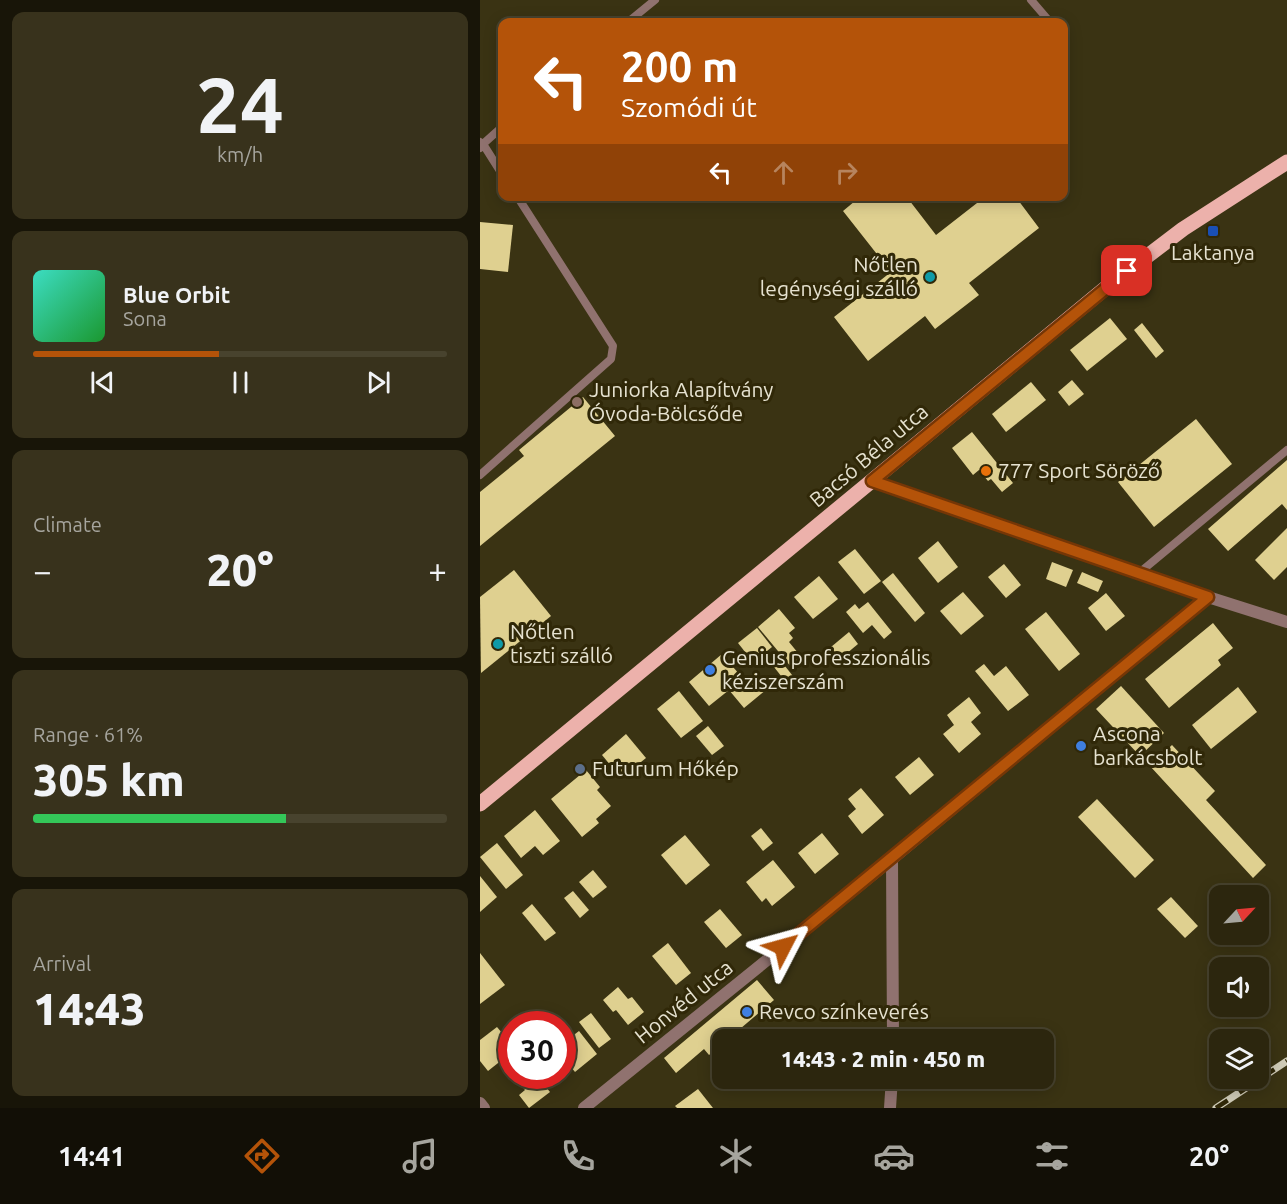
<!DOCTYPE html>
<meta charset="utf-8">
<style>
:root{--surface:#2c260e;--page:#38321c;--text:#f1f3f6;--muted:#a6a59e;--line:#48432e;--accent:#b45309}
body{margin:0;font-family:Ubuntu,sans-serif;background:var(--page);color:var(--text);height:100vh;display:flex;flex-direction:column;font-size:22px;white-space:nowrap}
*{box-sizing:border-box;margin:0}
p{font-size:20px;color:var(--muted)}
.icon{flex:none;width:33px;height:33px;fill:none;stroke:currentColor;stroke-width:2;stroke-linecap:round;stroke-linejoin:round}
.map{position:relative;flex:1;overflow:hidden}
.panel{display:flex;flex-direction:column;gap:12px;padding:12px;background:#181508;width:480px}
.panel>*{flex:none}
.top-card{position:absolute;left:18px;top:18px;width:570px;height:183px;border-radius:12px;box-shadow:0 3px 15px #0003,0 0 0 2px var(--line);background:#b45309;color:#fff;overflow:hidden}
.needle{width:39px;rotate:64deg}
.buttons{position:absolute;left:729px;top:885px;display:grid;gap:12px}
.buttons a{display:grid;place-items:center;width:60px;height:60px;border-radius:12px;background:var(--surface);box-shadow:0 3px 15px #0003,0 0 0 2px var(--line);font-size:30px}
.speed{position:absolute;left:18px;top:1011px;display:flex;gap:12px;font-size:30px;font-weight:700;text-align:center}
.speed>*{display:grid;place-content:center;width:78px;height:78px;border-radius:50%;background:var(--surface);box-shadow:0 3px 15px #0003,0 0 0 2px var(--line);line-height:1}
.speed .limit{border:9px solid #d22;background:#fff;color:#111}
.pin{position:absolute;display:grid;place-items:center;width:51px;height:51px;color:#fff;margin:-26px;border-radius:12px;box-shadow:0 3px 9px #0006}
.me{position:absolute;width:66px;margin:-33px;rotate:51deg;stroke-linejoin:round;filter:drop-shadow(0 0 4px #0008)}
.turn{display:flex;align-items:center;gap:21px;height:126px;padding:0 24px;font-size:27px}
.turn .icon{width:78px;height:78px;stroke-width:2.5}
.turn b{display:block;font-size:42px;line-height:51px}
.lanes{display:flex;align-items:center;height:57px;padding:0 24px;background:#0003;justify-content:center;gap:30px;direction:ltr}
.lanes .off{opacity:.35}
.big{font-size:45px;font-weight:800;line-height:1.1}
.panel .card{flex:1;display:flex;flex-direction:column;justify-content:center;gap:9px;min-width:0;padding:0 21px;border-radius:12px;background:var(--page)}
.panel .dial{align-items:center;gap:0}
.dial b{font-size:78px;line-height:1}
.song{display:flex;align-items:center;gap:18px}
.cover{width:72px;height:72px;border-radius:9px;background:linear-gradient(135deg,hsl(170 70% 55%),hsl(130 70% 35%))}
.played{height:6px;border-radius:3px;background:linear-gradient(90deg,var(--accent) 45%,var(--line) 45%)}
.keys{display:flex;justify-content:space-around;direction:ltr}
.heat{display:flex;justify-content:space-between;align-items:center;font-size:33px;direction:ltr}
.charge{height:9px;border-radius:4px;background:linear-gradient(90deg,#34c759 61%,var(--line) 0)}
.trip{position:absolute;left:232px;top:1029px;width:342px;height:60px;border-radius:12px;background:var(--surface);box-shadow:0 3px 15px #0003,0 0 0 2px var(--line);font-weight:800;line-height:60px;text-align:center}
.tabs{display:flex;height:96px;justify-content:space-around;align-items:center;background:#120f06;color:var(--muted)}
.tabs .icon{width:42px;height:42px}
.tabs .active{color:var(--accent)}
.tabs b{font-size:27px;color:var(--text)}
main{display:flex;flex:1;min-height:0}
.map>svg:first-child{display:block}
.building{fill:#dfd090}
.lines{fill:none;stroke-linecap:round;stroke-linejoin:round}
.lane{stroke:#90726f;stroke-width:8}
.street{stroke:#90726f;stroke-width:12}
.primary{stroke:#ecb1ab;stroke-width:15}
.rail-casing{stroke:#cfcbb7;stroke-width:7}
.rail{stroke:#302808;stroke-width:4.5;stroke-dasharray:14;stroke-linecap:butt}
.route-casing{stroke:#753606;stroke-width:15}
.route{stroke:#b45309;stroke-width:10}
.transit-dot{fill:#1a4fb4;stroke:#302808;stroke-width:2}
.culture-dot{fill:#0f9aa8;stroke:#302808;stroke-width:2}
.education-dot{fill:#8d6e63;stroke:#302808;stroke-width:2}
.food-dot{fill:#e8710a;stroke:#302808;stroke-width:2}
.shop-dot{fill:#3f7fe0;stroke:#302808;stroke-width:2}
.service-dot{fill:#5c6f8a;stroke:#302808;stroke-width:2}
.labels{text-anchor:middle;stroke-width:6;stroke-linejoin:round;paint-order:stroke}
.poi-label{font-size:21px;fill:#e6e2d0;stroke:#302808;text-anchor:start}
.street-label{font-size:21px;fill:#e6e2d0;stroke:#302808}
</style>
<main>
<section class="panel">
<div class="card dial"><b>24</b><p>km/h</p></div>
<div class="card">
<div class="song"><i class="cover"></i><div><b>Blue Orbit</b><p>Sona</p></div></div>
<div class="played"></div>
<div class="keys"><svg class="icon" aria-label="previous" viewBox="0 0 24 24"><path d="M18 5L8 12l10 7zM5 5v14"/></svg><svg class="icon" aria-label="pause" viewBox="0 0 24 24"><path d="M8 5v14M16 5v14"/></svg><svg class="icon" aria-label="next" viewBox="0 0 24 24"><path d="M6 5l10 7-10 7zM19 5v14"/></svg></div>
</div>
<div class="card"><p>Climate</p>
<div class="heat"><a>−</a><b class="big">20°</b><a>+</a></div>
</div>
<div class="card"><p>Range · 61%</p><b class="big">305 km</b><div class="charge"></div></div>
<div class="card"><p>Arrival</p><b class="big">14:43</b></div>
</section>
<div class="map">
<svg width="807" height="1108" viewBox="0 0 807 1108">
<rect width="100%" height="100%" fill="#3a3313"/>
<g class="building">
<path d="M381,196h45l30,39 50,-39h29l24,32 -70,55 10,12 -44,34 -10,-13 -57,45 -34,-44 57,-45 -48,-61z"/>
<path d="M0,222l33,3 -5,47 -28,-3z"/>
<path d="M630,318l17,21 -40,32 -17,-21z"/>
<path d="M662,323l22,28 -8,7 -22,-28z"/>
<path d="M592,380l12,14 -15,12 -11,-14z"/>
<path d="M551,382l15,18 -40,32 -14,-18z"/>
<path d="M103,397l32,39 -135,110v-54l44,-36 -5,-6z"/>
<path d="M716,419l36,45 -78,63 -36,-45z"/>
<path d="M492,432l41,51 -11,9 -11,-13 -3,2 -9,-11 -6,5 -21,-27z"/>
<path d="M807,460v50l-5,-6 -54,47 -20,-22z"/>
<path d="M807,528v39l-13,13 -19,-20z"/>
<path d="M458,541l20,26 -20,16 -20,-25z"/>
<path d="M375,549l26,32 -17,13 -26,-32z"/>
<path d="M572,562l21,8 -7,17 -20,-8z"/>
<path d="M524,564l17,21 -15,13 -18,-21z"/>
<path d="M34,570l37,46 -70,57 -1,-76z"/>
<path d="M602,572l21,9 -5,11 -21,-9z"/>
<path d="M413,573l32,40 -10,9 -33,-40z"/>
<path d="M339,576l19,23 -25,20 -19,-22z"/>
<path d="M483,592l21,24 -23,19 -21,-24z"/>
<path d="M626,593l19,23 -19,15 -18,-23z"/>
<path d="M388,602l24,30 -8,7 -12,-14 -9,8 -17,-21 9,-8 4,5z"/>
<path d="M299,609l16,19 -6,5 4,5 -4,4 14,17 -11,9 -34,-41z"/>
<path d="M566,612l34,42 -21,17 -34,-42z"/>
<path d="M733,623l20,25 -15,12 3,5 -52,43 -24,-29z"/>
<path d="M277,628l15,19 -19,15 -15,-19z"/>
<path d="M369,632l9,12 -18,15 -9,-12z"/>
<path d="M242,654l23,27 9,-8 13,16 -23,19 -15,-18 -20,16 -20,-24z"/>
<path d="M301,661l15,19 -7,6 -15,-19z"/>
<path d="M504,664l10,12 12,-10 23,29 -21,16 -33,-40z"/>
<path d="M641,686l43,47 -24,23 -44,-47z"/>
<path d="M758,687l19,25 -46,37 -19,-24z"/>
<path d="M199,691l24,30 -22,17 -24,-29z"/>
<path d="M489,697l12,16 -10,9 10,12 -22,19 -16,-19 11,-9 -7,-10z"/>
<path d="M228,726l16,20 -12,9 -16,-19z"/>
<path d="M146,734l20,24 -25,20 -19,-23z"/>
<path d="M692,745l43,46 -9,9 60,65 -13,13 -103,-112z"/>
<path d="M439,757l15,18 -24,20 -15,-18z"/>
<path d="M106,770l14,17 -3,3 14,16 -15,13 3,4 -17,14 -31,-38z"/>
<path d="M381,788l23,27 -22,19 -14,-18 8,-7 -8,-10z"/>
<path d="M617,799l57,61 -19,18 -57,-61z"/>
<path d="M55,810l25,31 -17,14 -8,-9 -14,12 -17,-22z"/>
<path d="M281,828l12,15 -10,8 -12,-15z"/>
<path d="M342,833l17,21 -24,20 -17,-21z"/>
<path d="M205,835l25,30 -24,20 -25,-30z"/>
<path d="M17,843l26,32 -17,14 -26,-32z"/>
<path d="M293,860l22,27 -23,19 -6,-8 -4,4 -16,-20z"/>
<path d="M113,870l14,17 -14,11 -14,-16z"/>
<path d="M0,876l17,21 -17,15z"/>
<path d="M93,891l16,19 -9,8 -16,-20z"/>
<path d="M691,897l27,29 -13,12 -28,-29z"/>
<path d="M52,904l24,29 -11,8 -23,-28z"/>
<path d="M240,909l22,26 -16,13 -22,-26z"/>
<path d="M188,943l23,30 -15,12 -24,-29z"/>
<path d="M0,953l25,32 -25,19z"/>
<path d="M277,980l17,20 -47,40h-4v3l-14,12 -5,-6 -28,24 -12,-15z"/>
<path d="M138,987l10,12 4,-2 12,15 -16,13 -12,-15 -3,2 -10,-12z"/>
<path d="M111,1013l20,26 -12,9 -20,-26z"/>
<path d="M17,1027l15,18v7l-24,19 -8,-10v-21z"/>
<path d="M99,1031l18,23 -22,18 -13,-16v-12z"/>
<path d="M34,1076h23l13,16 -21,16 -10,-13 6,-5z"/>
<path d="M218,1089l15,19h-36l-2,-2z"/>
</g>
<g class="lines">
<g class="lane">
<path d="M551,0l19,22"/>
<path d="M148,22l27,-22"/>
<path d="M0,142l3,2 19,-17"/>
<path d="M0,148l3,-4 19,30"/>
<path d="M0,475l131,-116 2,-13 -96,-150"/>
<path d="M659,573l148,-123"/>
</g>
<g class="street">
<path d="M392,481l336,116 79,25"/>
<path d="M412,859l1,181"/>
<path d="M0,1103l4,5"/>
<path d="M104,1108l308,-249 316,-262"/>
<path d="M410,1108l2,-30"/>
</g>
<path class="primary" d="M0,804l628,-518 75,-57 104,-67"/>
<defs>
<path id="rail" d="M736,1108l71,-47"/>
</defs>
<use href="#rail" class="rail-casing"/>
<use href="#rail" class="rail"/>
</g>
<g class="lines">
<defs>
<path id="route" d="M303,947l425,-350 -336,-116 255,-210"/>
</defs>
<use href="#route" class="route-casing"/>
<use href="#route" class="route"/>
</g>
<rect class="transit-dot" x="727" y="225" width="12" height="12" rx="3"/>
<g class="culture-dot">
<circle cx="450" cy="277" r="6"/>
<circle cx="18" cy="644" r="6"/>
</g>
<circle class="education-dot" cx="97" cy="402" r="6"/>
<circle class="food-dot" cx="506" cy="471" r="6"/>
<g class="shop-dot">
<circle cx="230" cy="670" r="6"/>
<circle cx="601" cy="746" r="6"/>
<circle cx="267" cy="1012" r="6"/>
</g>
<circle class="service-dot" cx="100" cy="769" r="6"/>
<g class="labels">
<g class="poi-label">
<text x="733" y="260" text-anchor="middle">Laktanya</text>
<text x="438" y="272" text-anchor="end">Nőtlen<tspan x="438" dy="24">legénységi szálló</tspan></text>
<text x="109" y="397">Juniorka Alapítvány<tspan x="109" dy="24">Óvoda-Bölcsőde</tspan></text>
<text x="518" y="478">777 Sport Söröző</text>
<text x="30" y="639">Nőtlen<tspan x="30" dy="24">tiszti szálló</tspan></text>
<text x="242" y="665">Genius professzionális<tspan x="242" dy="24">kéziszerszám</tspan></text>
<text x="613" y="741">Ascona<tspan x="613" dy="24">barkácsbolt</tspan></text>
<text x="112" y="776">Futurum Hőkép</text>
<text x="279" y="1019">Revco színkeverés</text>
</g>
<g class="street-label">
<text transform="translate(389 456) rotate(-40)" y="7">Bacsó Béla utca</text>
<text transform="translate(204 1002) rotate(-39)" y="7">Honvéd utca</text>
</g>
</g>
</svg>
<div class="buttons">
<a><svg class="needle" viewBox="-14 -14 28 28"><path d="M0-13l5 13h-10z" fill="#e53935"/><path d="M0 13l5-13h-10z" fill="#a6a59e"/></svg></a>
<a><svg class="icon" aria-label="sound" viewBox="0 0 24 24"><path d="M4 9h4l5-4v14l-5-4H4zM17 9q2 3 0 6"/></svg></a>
<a><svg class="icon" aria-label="layers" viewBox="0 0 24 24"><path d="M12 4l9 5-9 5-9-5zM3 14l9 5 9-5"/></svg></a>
</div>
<div class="speed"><div class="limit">30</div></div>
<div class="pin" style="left:647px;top:271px;background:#d93025"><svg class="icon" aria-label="arrive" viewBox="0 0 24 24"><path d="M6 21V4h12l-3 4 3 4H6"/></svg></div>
<svg class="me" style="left:303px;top:947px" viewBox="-20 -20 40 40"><path d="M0-17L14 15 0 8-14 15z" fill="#b45309" stroke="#fff" stroke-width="4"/></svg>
<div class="trip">14:43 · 2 min · 450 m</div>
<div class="top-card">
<div class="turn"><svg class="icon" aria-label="left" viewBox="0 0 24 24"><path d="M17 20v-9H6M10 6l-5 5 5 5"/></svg><div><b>200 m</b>Szomódi út</div></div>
<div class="lanes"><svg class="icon" aria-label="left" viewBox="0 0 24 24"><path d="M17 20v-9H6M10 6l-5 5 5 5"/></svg><svg class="icon off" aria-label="ahead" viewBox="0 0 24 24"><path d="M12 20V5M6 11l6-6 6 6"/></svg><svg class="icon off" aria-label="right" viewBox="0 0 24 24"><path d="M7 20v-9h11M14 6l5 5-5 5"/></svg></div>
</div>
</div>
</main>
<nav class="tabs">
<b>14:41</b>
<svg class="icon active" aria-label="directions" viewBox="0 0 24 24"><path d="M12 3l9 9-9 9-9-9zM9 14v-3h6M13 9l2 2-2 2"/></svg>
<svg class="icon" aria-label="music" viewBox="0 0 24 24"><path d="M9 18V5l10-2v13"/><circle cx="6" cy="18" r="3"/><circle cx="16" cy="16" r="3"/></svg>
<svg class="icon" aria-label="phone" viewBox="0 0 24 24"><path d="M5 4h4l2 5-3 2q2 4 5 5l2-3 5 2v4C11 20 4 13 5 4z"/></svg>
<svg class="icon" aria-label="climate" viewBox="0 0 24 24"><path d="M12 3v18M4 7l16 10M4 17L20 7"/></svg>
<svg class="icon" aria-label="car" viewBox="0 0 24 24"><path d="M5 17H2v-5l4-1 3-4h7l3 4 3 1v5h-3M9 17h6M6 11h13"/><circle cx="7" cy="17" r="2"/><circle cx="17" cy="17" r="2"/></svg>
<svg class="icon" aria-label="filters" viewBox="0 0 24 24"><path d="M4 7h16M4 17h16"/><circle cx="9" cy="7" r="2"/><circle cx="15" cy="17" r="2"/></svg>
<b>20°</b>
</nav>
